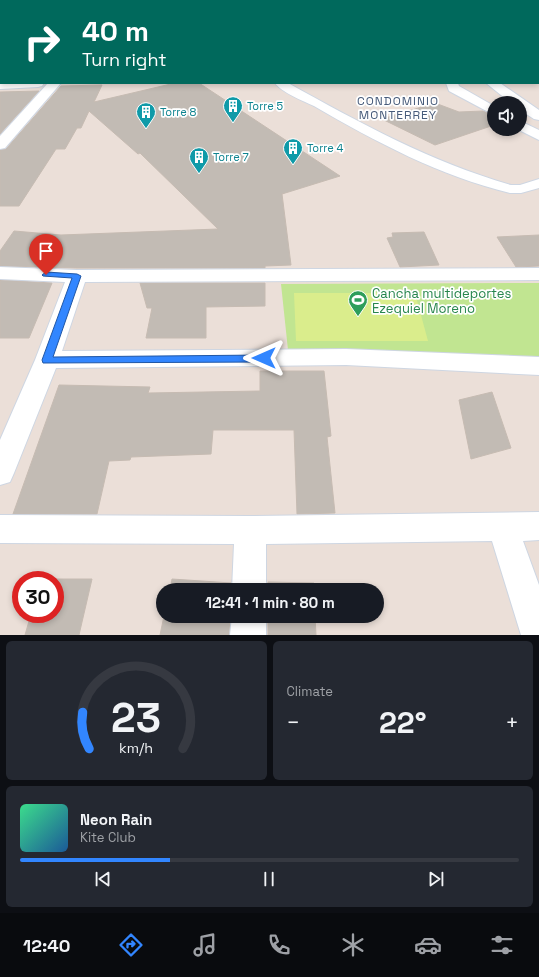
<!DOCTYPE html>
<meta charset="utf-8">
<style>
:root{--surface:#171b24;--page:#242831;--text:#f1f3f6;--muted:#9ea1a6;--line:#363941;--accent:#3286ff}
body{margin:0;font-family:"Space Grotesk",sans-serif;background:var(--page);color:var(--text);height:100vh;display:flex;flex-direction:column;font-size:15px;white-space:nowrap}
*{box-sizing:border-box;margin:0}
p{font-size:13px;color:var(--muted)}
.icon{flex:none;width:22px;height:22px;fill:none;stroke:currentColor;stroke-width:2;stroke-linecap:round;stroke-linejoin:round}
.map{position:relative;height:635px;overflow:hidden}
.sheet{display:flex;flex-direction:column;gap:6px;padding:6px;background:#0d0f14;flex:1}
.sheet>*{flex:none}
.top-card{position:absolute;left:0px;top:0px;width:539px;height:84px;box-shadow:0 2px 6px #0003;background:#00695c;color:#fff;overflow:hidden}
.fabs{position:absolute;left:487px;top:96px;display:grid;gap:8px}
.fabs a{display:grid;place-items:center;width:40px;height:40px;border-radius:50%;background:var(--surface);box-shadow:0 2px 6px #0003;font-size:20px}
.speed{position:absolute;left:12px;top:571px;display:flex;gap:8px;font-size:20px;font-weight:700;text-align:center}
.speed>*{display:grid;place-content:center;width:52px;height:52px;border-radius:50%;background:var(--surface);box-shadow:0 2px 6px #0003;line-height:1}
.speed .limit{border:6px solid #d22;background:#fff;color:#111}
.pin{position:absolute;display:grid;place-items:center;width:34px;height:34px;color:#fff;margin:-41px -17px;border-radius:50% 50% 50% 0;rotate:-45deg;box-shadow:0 0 4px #0007}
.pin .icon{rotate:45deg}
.me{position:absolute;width:44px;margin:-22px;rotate:270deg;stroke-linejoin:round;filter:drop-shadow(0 0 3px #0008)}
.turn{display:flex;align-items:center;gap:14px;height:84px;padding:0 16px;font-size:18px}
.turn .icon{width:52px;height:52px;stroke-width:2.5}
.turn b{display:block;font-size:28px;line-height:34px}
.big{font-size:30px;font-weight:700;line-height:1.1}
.sheet .card{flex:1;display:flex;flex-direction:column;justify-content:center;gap:6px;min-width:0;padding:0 14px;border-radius:6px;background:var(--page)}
.sheet .dial{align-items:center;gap:0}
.dial svg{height:104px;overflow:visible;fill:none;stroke:var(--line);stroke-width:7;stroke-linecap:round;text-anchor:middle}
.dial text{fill:var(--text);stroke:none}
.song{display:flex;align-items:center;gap:12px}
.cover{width:48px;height:48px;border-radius:6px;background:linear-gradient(135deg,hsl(150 70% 55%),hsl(210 70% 35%))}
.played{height:4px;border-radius:2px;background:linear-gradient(90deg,var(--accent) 30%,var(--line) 30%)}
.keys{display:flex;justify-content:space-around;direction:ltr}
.heat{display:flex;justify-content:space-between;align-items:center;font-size:22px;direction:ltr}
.sheet .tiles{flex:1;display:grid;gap:6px;grid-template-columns:1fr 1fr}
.card:last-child{grid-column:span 2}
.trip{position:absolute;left:156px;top:583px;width:228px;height:40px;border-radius:20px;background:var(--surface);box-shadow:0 2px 6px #0003;font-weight:700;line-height:40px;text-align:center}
.tab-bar{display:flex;height:64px;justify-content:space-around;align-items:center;background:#090b0e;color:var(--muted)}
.tab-bar .icon{width:28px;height:28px}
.tab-bar .on{color:var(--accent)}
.tab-bar b{font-size:18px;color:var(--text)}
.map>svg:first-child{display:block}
.green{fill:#c1e591}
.pitch{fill:#daed8c}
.building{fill:#c2bbb4;stroke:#c6bbb2}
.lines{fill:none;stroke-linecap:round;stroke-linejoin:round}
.lane-casing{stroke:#ced6e2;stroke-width:2}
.street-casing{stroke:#ced6e2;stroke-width:2}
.secondary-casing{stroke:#ced6e2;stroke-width:2}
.lane{fill:#fff;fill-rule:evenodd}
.street{fill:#fff;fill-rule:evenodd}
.secondary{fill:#fff;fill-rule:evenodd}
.route{fill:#3286ff;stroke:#2057a6}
.labels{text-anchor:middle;stroke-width:3.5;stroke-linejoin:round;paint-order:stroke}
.far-culture-label{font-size:11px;fill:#0d838f;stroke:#fff;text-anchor:start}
.far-neighbourhood-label{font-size:12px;letter-spacing:1px;fill:#475b7a;stroke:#fff}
.leisure-label{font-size:13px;fill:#27864d;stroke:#fff;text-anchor:start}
</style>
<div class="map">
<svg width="539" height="635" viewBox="0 0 539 635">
<rect width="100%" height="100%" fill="#ebdfd8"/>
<path class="green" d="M539,283v79l-251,-12 -7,-66z"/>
<path class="pitch" d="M294,293h121l13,48h-132z"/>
<g class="building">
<path d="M175,83h24l141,93 -58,18 9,71 -26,1v2h-188l-77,-2v-15l14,-20 47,4 157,-6 -78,-76 -2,1 -49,-43 -8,17h-4l-12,21h-9l-37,57h-19v-56l6,-1 55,-63 41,-1 -8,17z"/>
<path d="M39,91l-39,43v-42z"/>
<path d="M435,103l24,9 24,-1 11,5v9l-59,20 -53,-26z"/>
<path d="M424,232l15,33 -39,2 -13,-29 6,-1 -1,-4z"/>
<path d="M539,235v31l-23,1 -19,-30z"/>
<path d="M0,280l52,3 -23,55h-29z"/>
<path d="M140,283h125v23l-59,1v31h-60l6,-30h-5z"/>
<path d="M260,371h64l7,65 -4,1 8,76 -38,1 -3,-84h-81l-2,24 -80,3 -1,3 -21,1 -12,53h-84l46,-129 91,2 -2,6 112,-2z"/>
<path d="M492,392l19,56 -40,11 -12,-59z"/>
<path d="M41,579h51l-13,56h-54l6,-21h24v-34z"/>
<path d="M172,579l59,4v7h-61z"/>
<path d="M268,582l46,1v7h-46z"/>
<path d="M164,616h66l-1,19h-69z"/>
<path d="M268,616h47l1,19h-48z"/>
</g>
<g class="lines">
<defs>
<path id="lane" d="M275,83h13c72,40 143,79 223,102h9l19,-6v9l-18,5h-11c-70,-17 -134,-51 -196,-87 -11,-5 -33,-14 -39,-23z"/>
<g id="street">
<path d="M0,81l1,2h43l-2,3 -4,1 -38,2z"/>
<path d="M48,83h13l-56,65 -5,1v-13z"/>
<path d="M446,83h12l1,3 35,20v9l-45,-24z"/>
<path d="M520,121l19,9v10l-22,-11h3z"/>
<path d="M0,267l77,3 462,-2v12l-454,2 -23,69 284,-2 193,8v18l-193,-10 -290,3 -42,105 -4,9 -10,3v-45l35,-80 30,-78 -65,-3z"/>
<path d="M539,512v28l-16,1 16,44v50h-18l-29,-94 -226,3v46h-34l2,-46 -234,-1v-28l250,1z"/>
<path d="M232,616h34v19h-36z"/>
</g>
<g id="secondary">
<path d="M376,0h11v1h-10z"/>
<path d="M525,0h10v1h-9z"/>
<path d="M486,83h14l39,27v10l-5,-1 -14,-9v-7h-9z"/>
</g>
</defs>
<use href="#lane" class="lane-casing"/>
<use href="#street" class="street-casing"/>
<use href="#secondary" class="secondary-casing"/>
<use href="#lane" class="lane"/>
<use href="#street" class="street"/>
<use href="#secondary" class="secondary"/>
</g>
<path class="route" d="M46,272l31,2 4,2 -28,81 211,-2 5,3 -5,4 -221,1 -1,-3 30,-82 -29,-2 -1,-1z"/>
<defs>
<symbol id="building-pin" viewBox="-11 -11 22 30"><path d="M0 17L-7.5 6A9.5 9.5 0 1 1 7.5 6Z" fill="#0f9aa8" stroke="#fff"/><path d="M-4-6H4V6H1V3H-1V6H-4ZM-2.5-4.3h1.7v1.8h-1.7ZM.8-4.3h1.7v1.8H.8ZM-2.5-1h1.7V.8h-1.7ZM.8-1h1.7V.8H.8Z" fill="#fff"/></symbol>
<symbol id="stadium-pin" viewBox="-11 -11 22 30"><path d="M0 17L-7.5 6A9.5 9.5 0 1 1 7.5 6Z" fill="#2e9e5b" stroke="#fff"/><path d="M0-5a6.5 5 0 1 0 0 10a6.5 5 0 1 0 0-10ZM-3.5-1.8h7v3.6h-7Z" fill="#fff"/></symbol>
</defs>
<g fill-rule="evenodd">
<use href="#building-pin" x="222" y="95" width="22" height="30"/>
<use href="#building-pin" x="135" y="101" width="22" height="30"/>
<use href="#building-pin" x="282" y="137" width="22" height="30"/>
<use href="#building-pin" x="188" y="146" width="22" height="30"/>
<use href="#stadium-pin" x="347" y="289" width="22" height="30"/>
</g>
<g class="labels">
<g class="far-culture-label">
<text x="247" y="110">Torre 5</text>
<text x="160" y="116">Torre 8</text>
<text x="307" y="152">Torre 4</text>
<text x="213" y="161">Torre 7</text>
</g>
<g class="far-neighbourhood-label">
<text x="398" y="105">CONDOMINIO<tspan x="398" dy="14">MONTERREY</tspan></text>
</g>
<g class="leisure-label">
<text x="372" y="298">Cancha multideportes<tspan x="372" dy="15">Ezequiel Moreno</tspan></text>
</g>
</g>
</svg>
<div class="fabs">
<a><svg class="icon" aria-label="sound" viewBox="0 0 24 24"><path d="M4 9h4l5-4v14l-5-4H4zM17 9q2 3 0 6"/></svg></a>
</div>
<div class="speed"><div class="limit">30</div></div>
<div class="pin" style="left:46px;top:275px;background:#d93025"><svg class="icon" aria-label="arrive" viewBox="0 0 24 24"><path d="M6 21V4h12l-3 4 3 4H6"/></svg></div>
<svg class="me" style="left:264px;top:358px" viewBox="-20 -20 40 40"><path d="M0-17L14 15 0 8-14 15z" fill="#3286ff" stroke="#fff" stroke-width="4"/></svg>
<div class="trip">12:41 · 1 min · 80 m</div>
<div class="top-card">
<div class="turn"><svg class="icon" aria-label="right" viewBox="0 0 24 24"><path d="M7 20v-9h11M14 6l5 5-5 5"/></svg><div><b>40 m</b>Turn right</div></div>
</div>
</div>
<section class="sheet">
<div class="tiles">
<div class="card dial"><svg viewBox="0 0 100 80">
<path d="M14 69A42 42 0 1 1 86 69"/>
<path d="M14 69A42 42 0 0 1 9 41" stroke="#3286ff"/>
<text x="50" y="56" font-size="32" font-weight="700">23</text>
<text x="50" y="72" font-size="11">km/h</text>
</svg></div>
<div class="card"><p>Climate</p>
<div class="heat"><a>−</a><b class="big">22°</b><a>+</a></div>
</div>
<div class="card">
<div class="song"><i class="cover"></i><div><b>Neon Rain</b><p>Kite Club</p></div></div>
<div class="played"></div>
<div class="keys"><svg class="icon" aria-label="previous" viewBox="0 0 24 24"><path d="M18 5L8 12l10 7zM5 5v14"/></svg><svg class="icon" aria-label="pause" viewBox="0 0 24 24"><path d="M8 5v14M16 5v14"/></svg><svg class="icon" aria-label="next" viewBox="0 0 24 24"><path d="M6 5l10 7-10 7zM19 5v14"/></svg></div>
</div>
</div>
</section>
<nav class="tab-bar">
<b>12:40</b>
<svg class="icon on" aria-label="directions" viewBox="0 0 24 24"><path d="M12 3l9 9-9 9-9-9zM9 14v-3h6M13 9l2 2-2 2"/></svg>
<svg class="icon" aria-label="music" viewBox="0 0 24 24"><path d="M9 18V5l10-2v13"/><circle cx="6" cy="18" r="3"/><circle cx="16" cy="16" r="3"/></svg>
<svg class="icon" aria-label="phone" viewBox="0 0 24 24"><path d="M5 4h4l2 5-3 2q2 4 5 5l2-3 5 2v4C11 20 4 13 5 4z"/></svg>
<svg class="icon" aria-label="climate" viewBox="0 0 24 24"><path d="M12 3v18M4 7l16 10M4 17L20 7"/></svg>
<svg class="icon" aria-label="car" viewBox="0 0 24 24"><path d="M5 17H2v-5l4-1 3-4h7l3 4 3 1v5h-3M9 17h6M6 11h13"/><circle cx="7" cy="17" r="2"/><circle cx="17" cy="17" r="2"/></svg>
<svg class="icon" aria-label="filters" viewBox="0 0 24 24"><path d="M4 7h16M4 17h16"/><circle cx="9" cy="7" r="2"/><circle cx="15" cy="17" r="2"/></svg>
</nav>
